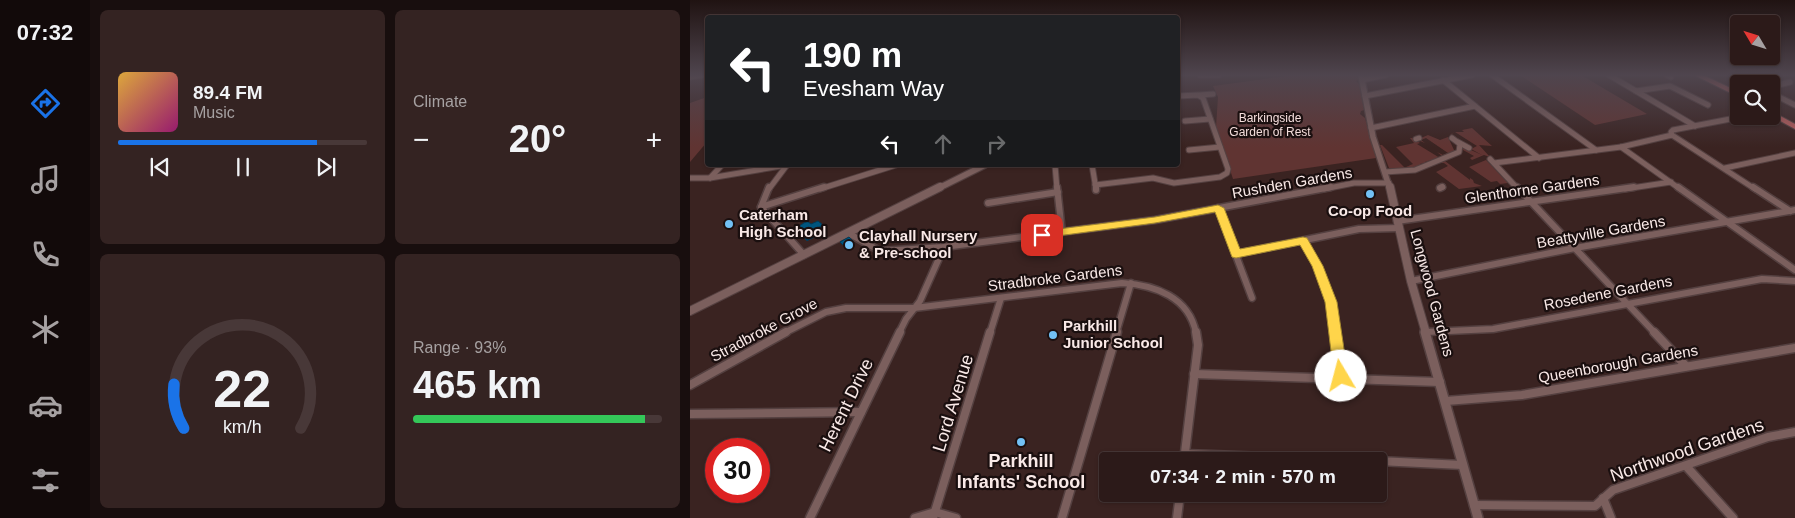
<!DOCTYPE html>
<meta charset="utf-8">
<style>
:root{--surface:#2c1a19;--page:#342322;--text:#f1f3f6;--muted:#a6a1a2;--line:#483838;--accent:#1a73e8}
body{margin:0;font-family:Arial,sans-serif;background:var(--page);color:var(--text);height:100vh;display:flex;flex-direction:column;font-size:19px;white-space:nowrap}
*{box-sizing:border-box;margin:0}
p{font-size:16px;color:var(--muted)}
.icon{flex:none;width:28px;height:28px;fill:none;stroke:currentColor;stroke-width:2;stroke-linecap:round;stroke-linejoin:round}
.map{position:relative;flex:1;overflow:hidden}
.panel{display:flex;flex-direction:column;gap:10px;padding:10px;background:#180e0e;width:600px}
.panel>*{flex:none}
.hud{position:absolute;left:15px;top:15px;width:475px;height:152px;border-radius:5px;box-shadow:0 1px 4px #0004,0 0 0 1px var(--line);background:#202124;color:#fff;overflow:hidden}
.needle{width:32px;rotate:308deg}
.controls{position:absolute;left:1040px;top:15px;display:grid;gap:10px}
.controls a{display:grid;place-items:center;width:50px;height:50px;border-radius:5px;background:var(--surface);box-shadow:0 1px 4px #0004,0 0 0 1px var(--line);font-size:25px}
.speed{position:absolute;left:15px;top:438px;display:flex;gap:10px;font-size:25px;font-weight:700;text-align:center}
.speed>*{display:grid;place-content:center;width:65px;height:65px;border-radius:50%;background:var(--surface);box-shadow:0 1px 4px #0004,0 0 0 1px var(--line);line-height:1}
.speed .limit{border:8px solid #d22;background:#fff;color:#111}
.pin{position:absolute;display:grid;place-items:center;width:42px;height:42px;color:#fff;margin:-21px;border-radius:10px;box-shadow:0 2px 8px #0006}
.me{position:absolute;width:55px;margin:-28px;rotate:352deg;stroke-linejoin:round;filter:drop-shadow(0 0 4px #0008)}
.turn{display:flex;align-items:center;gap:18px;height:105px;padding:0 15px;font-size:22px}
.turn .icon{width:65px;height:65px;stroke-width:2.5}
.turn b{display:block;font-size:35px;line-height:42px}
.lanes{display:flex;align-items:center;height:48px;padding:0 15px;background:#0003;justify-content:center;gap:25px;direction:ltr}
.lanes .off{opacity:.35}
.big{font-size:38px;font-weight:800;line-height:1.1}
.panel .tile{flex:1;display:flex;flex-direction:column;justify-content:center;gap:8px;min-width:0;padding:0 18px;border-radius:8px;background:var(--page)}
.panel .dial{align-items:center;gap:0}
.dial svg{height:130px;overflow:visible;fill:none;stroke:var(--line);stroke-width:7;stroke-linecap:round;text-anchor:middle}
.dial text{fill:var(--text);stroke:none}
.song{display:flex;align-items:center;gap:15px}
.cover{width:60px;height:60px;border-radius:8px;background:linear-gradient(135deg,hsl(40 70% 55%),hsl(320 70% 35%))}
.played{height:5px;border-radius:2px;background:linear-gradient(90deg,var(--accent) 80%,var(--line) 80%)}
.keys{display:flex;justify-content:space-around;direction:ltr}
.heat{display:flex;justify-content:space-between;align-items:center;font-size:28px;direction:ltr}
.charge{height:8px;border-radius:4px;background:linear-gradient(90deg,#34c759 93%,var(--line) 0)}
.panel .tiles{flex:1;display:grid;gap:10px;grid-template-columns:repeat(2,1fr)}
.trip{position:absolute;left:409px;top:452px;width:288px;height:50px;border-radius:5px;background:var(--surface);box-shadow:0 1px 4px #0004,0 0 0 1px var(--line);font-weight:800;line-height:50px;text-align:center}
main{display:flex;flex:1;min-height:0}
.tab-bar{display:flex;flex-direction:column;width:90px;justify-content:space-around;align-items:center;background:#120a0a;color:var(--muted)}
.tab-bar .icon{width:35px;height:35px}
.tab-bar .on{color:var(--accent)}
.tab-bar b{font-size:22px;color:var(--text)}
.map>svg:first-child{display:block}
.green{fill:#603432}
.lines{fill:none;stroke-linecap:round;stroke-linejoin:round}
.minor-far2-casing{stroke:#544040;stroke-width:7}
.minor-far1-casing{stroke:#544040;stroke-width:9}
.minor-casing{stroke:#544040;stroke-width:11}
.tertiary-far2-casing{stroke:#544040;stroke-width:8}
.tertiary-far1-casing{stroke:#544040;stroke-width:10}
.tertiary-casing{stroke:#544040;stroke-width:12}
.primary-casing{stroke:#544040;stroke-width:2}
.minor-far2{stroke:#7b5f5d;stroke-width:5}
.minor-far1{stroke:#7b5f5d;stroke-width:6}
.minor{stroke:#7b5f5d;stroke-width:8}
.tertiary-far2{stroke:#7b5f5d;stroke-width:5.5}
.tertiary-far1{stroke:#7b5f5d;stroke-width:8}
.tertiary{stroke:#7b5f5d;stroke-width:9}
.primary{fill:#bb5f5e;fill-rule:evenodd}
.wall{fill:#00486c}
.shaded-wall{fill:#003b58}
.building{fill:#00547d;stroke:#003b58}
.route{fill:#ffd54a;stroke:#a68a30}
.poi-dot{fill:#72c1f5;stroke:#1a0f0f;stroke-width:2}
.labels{text-anchor:middle;stroke-width:4.5;stroke-linejoin:round;paint-order:stroke}
.far-park-label{font-size:12px;fill:#f4dddb;stroke:#1a0f0f}
.street-label{font-size:15px;fill:#f9e9e7;stroke:#1a0f0f}
.poi-label{font-size:15px;font-weight:bold;fill:#f9e9e7;stroke:#1a0f0f;text-anchor:start}
.near-street-label{font-size:18px;fill:#f9e9e7;stroke:#1a0f0f}
.near-poi-label{font-size:18px;font-weight:bold;fill:#f9e9e7;stroke:#1a0f0f}
</style>
<main>
<nav class="tab-bar">
<b>07:32</b>
<svg class="icon on" aria-label="directions" viewBox="0 0 24 24"><path d="M12 3l9 9-9 9-9-9zM9 14v-3h6M13 9l2 2-2 2"/></svg>
<svg class="icon" aria-label="music" viewBox="0 0 24 24"><path d="M9 18V5l10-2v13"/><circle cx="6" cy="18" r="3"/><circle cx="16" cy="16" r="3"/></svg>
<svg class="icon" aria-label="phone" viewBox="0 0 24 24"><path d="M5 4h4l2 5-3 2q2 4 5 5l2-3 5 2v4C11 20 4 13 5 4z"/></svg>
<svg class="icon" aria-label="climate" viewBox="0 0 24 24"><path d="M12 3v18M4 7l16 10M4 17L20 7"/></svg>
<svg class="icon" aria-label="car" viewBox="0 0 24 24"><path d="M5 17H2v-5l4-1 3-4h7l3 4 3 1v5h-3M9 17h6M6 11h13"/><circle cx="7" cy="17" r="2"/><circle cx="17" cy="17" r="2"/></svg>
<svg class="icon" aria-label="filters" viewBox="0 0 24 24"><path d="M4 7h16M4 17h16"/><circle cx="9" cy="7" r="2"/><circle cx="15" cy="17" r="2"/></svg>
</nav>
<section class="panel">
<div class="tiles">
<div class="tile">
<div class="song"><i class="cover"></i><div><b>89.4 FM</b><p>Music</p></div></div>
<div class="played"></div>
<div class="keys"><svg class="icon" aria-label="previous" viewBox="0 0 24 24"><path d="M18 5L8 12l10 7zM5 5v14"/></svg><svg class="icon" aria-label="pause" viewBox="0 0 24 24"><path d="M8 5v14M16 5v14"/></svg><svg class="icon" aria-label="next" viewBox="0 0 24 24"><path d="M6 5l10 7-10 7zM19 5v14"/></svg></div>
</div>
<div class="tile"><p>Climate</p>
<div class="heat"><a>−</a><b class="big">20°</b><a>+</a></div>
</div>
<div class="tile dial"><svg viewBox="0 0 100 80">
<path d="M14 69A42 42 0 1 1 86 69"/>
<path d="M14 69A42 42 0 0 1 8 42" stroke="#1a73e8"/>
<text x="50" y="56" font-size="32" font-weight="700">22</text>
<text x="50" y="72" font-size="11">km/h</text>
</svg></div>
<div class="tile"><p>Range · 93%</p><b class="big">465 km</b><div class="charge"></div></div>
</div>
</section>
<div class="map">
<svg width="1105" height="518" viewBox="0 0 1105 518">
<rect width="100%" height="100%" fill="#3a2321"/>
<g class="green">
<path d="M603,75h64l1,5 -2,1 3,3 5,26 -3,1 -1,3 5,4 11,40 -143,21 -17,-52 2,-30 -5,-11z"/>
<path d="M830,75h61l66,39 -52,11z"/>
<path d="M17,97v45l-17,20v-59z"/>
<path d="M782,128l20,18 -13,-1 11,12 -6,-2 -12,5 -2,-2 4,-2 -11,-6 -1,-4 20,9 -11,-6 6,-3 -22,-14 -4,2 2,2 -3,-1 5,-3h9l-2,-2z"/>
<path d="M738,135l12,5 8,-3 6,13 3,1 -15,5 -5,-4 6,3 5,-2 -22,-15 -5,2 4,3 -5,-2 1,-3z"/>
<path d="M720,138h2l8,5 -3,1 23,14 -6,3 -3,-1 -6,2 2,2 -3,-1 -4,1 2,2 -13,4 -3,-3 7,-3 -17,-17 18,-4z"/>
<path d="M690,145h2l26,26 -19,-3z"/>
<path d="M796,160l22,23 -8,1 -3,-3 -6,1 -22,-15z"/>
<path d="M755,161l25,19v-2l3,2 1,3 8,3 -23,3 -23,-17 12,-6 -4,-3h-6z"/>
</g>
<g class="lines">
<defs>
<g id="minor-far2">
<path d="M510,75h19"/>
<path d="M802,75l104,75"/>
<path d="M919,75l86,51"/>
<path d="M977,75l4,2"/>
<path d="M0,77l12,-2"/>
<path d="M672,80l24,-5"/>
<path d="M753,80l96,78"/>
<path d="M1062,84l-6,-4 6,-1 11,5"/>
<path d="M1081,87l19,-5"/>
<path d="M946,91l34,-5 38,19"/>
<path d="M1081,93l24,12"/>
<path d="M510,95l13,-1"/>
<path d="M675,96l107,-21"/>
<path d="M495,121l25,-2"/>
<path d="M681,128l104,-22"/>
<path d="M982,135l83,54"/>
<path d="M982,135l-1,-3 2,-2 73,-14"/>
<path d="M726,139l3,-1"/>
<path d="M768,142l11,6"/>
<path d="M931,147l59,42"/>
<path d="M499,150l31,-3"/>
<path d="M800,159l28,30"/>
<path d="M804,163l127,-16 51,-12"/>
<path d="M365,165l2,24"/>
<path d="M402,165l4,24"/>
<path d="M1035,168l70,-15"/>
<path d="M695,172l30,-2 44,-18 1,-8 -8,-6"/>
<path d="M0,178h20l77,-13"/>
<path d="M20,178l12,-13"/>
<path d="M405,185l58,-7 21,5 46,-6 7,-4 1,-4 -25,-71 -5,-3 -20,1"/>
<path d="M750,188l3,-1"/>
<path d="M79,189l18,-24"/>
<path d="M130,189l76,-24"/>
<path d="M634,189l30,-6h35"/>
<path d="M935,189l46,-7"/>
</g>
<g id="minor-far1">
<path d="M79,187l-8,20 43,48"/>
<path d="M367,187l5,45"/>
<path d="M406,187v3"/>
<path d="M827,187l138,146"/>
<path d="M988,187l117,83"/>
<path d="M1063,187l37,24"/>
<path d="M750,188l2,-1"/>
<path d="M298,203l70,-11"/>
<path d="M71,207l63,-20"/>
<path d="M528,208l34,90"/>
<path d="M707,221l237,-34"/>
<path d="M158,233l32,18 64,-4 211,-27 176,-33"/>
<path d="M613,241l14,25 14,36 4,31"/>
<path d="M546,254l123,-25 40,-1"/>
<path d="M721,281l164,-33 220,-38"/>
<path d="M736,332l67,-3 269,-50 33,2"/>
<path d="M94,333l42,-21 20,-4h68l208,-25c33,2 67,14 74,50"/>
<path d="M209,333l7,-14 14,-18 24,-54"/>
<path d="M300,333l11,-35"/>
<path d="M426,333l15,-50"/>
</g>
<g id="minor">
<path d="M645,332l6,47"/>
<path d="M964,332l32,34"/>
<path d="M504,374l246,8"/>
<path d="M0,385l96,-53"/>
<path d="M756,401l76,-6 273,-47"/>
<path d="M0,414l171,-2"/>
<path d="M495,454l192,7"/>
<path d="M494,461l14,-116 -2,-13"/>
<path d="M688,461l85,4"/>
<path d="M996,466l47,52"/>
<path d="M913,498l8,20"/>
<path d="M784,505l121,1 18,-16 155,-53 27,-5"/>
<path d="M120,518l90,-186"/>
<path d="M225,518l20,-6 21,6"/>
<path d="M243,518l57,-186"/>
<path d="M372,518l55,-186"/>
<path d="M487,518l3,-24"/>
</g>
<g id="tertiary-far2">
<path d="M671,75l12,62 17,52"/>
<path d="M247,189l48,-24"/>
</g>
<g id="tertiary-far1">
<path d="M700,187l21,94 15,52"/>
<path d="M0,311l250,-124"/>
</g>
<path id="tertiary" d="M735,332l53,186"/>
<g id="primary">
<path d="M1005,75h8l36,17v5l-43,-21z"/>
<path d="M1081,111l24,13v5l-24,-13z"/>
</g>
</defs>
<use href="#minor-far2" class="minor-far2-casing"/>
<use href="#minor-far1" class="minor-far1-casing"/>
<use href="#minor" class="minor-casing"/>
<use href="#tertiary-far2" class="tertiary-far2-casing"/>
<use href="#tertiary-far1" class="tertiary-far1-casing"/>
<use href="#tertiary" class="tertiary-casing"/>
<use href="#primary" class="primary-casing"/>
<use href="#minor-far2" class="minor-far2"/>
<use href="#minor-far1" class="minor-far1"/>
<use href="#minor" class="minor"/>
<use href="#tertiary-far2" class="tertiary-far2"/>
<use href="#tertiary-far1" class="tertiary-far1"/>
<use href="#tertiary" class="tertiary"/>
<use href="#primary" class="primary"/>
</g>
<path class="wall" d="M121,224l12,1 4,6 -20,10 -7,-7 -4,-6z"/>
<g class="shaded-wall">
<path d="M133,225l4,6 -20,10 -4,-6z"/>
<path d="M163,241l2,4 -9,5 -2,-4z"/>
</g>
<g class="building">
<path d="M117,221l4,3 7,-3 5,4 -20,10 -7,-7z"/>
<path d="M159,237l4,4 -9,5 -4,-4z"/>
</g>
<linearGradient id="sky" x2="0" y2="1"><stop stop-color="#201312"/><stop offset="0.51" stop-color="#4f454e"/><stop offset="1" stop-color="#4f454e" stop-opacity="0"/></linearGradient>
<rect width="1105" height="147" fill="url(#sky)"/>
<path class="route" d="M528,205l6,3 16,41 63,-12 4,1 16,28 14,36 11,74 -2,4 -5,2 -5,-2 -2,-4 -9,-74 -13,-36 -12,-21 -64,13 -4,-1 -17,-45 -60,11 -113,15 -5,-3 5,-4 113,-14z"/>
<g class="poi-dot">
<circle cx="680" cy="194" r="5"/>
<circle cx="39" cy="224" r="5"/>
<circle cx="159" cy="245" r="5"/>
<circle cx="363" cy="335" r="5"/>
<circle cx="331" cy="442" r="5"/>
</g>
<g class="labels">
<g class="far-park-label">
<text x="580" y="122">Barkingside<tspan x="580" dy="14">Garden of Rest</tspan></text>
</g>
<g class="street-label">
<text transform="translate(602 183) rotate(-10)" y="5">Rushden Gardens</text>
<text transform="translate(842 189) rotate(-8)" y="5">Glenthorne Gardens</text>
<text transform="translate(911 232) rotate(-10)" y="5">Beattyville Gardens</text>
<text transform="translate(365 278) rotate(-7)" y="5">Stradbroke Gardens</text>
<text transform="translate(742 293) rotate(75)" y="5">Longwood Gardens</text>
<text transform="translate(918 293) rotate(-11)" y="5">Rosedene Gardens</text>
<text transform="translate(74 330) rotate(-28)" y="5">Stradbroke Grove</text>
<text transform="translate(928 364) rotate(-10)" y="5">Queenborough Gardens</text>
</g>
<g class="poi-label">
<text x="680" y="216" text-anchor="middle">Co-op Food</text>
<text x="49" y="220">Caterham<tspan x="49" dy="17">High School</tspan></text>
<text x="169" y="241">Clayhall Nursery<tspan x="169" dy="17">&amp; Pre-school</tspan></text>
<text x="373" y="331">Parkhill<tspan x="373" dy="17">Junior School</tspan></text>
</g>
<g class="near-street-label">
<text transform="translate(263 403) rotate(-73)" y="6">Lord Avenue</text>
<text transform="translate(156 405) rotate(-64)" y="6">Herent Drive</text>
<text transform="translate(997 450) rotate(-19)" y="6">Northwood Gardens</text>
</g>
<g class="near-poi-label">
<text x="331" y="467">Parkhill<tspan x="331" dy="21">Infants' School</tspan></text>
</g>
</g>
</svg>
<div class="controls">
<a><svg class="needle" viewBox="-14 -14 28 28"><path d="M0-13l5 13h-10z" fill="#e53935"/><path d="M0 13l5-13h-10z" fill="#a6a1a2"/></svg></a>
<a><svg class="icon" aria-label="search" viewBox="0 0 24 24"><circle cx="10" cy="10" r="6"/><path d="M15 15l6 6"/></svg></a>
</div>
<div class="speed"><div class="limit">30</div></div>
<div class="pin" style="left:352px;top:235px;background:#d93025"><svg class="icon" aria-label="arrive" viewBox="0 0 24 24"><path d="M6 21V4h12l-3 4 3 4H6"/></svg></div>
<svg class="me" style="left:651px;top:376px" viewBox="-20 -20 40 40"><circle r="19" fill="#fff"/><path d="M0-13L10 11 0 6-10 11z" fill="#ffd54a"/></svg>
<div class="trip">07:34 · 2 min · 570 m</div>
<div class="hud">
<div class="turn"><svg class="icon" aria-label="left" viewBox="0 0 24 24"><path d="M17 20v-9H6M10 6l-5 5 5 5"/></svg><div><b>190 m</b>Evesham Way</div></div>
<div class="lanes"><svg class="icon" aria-label="left" viewBox="0 0 24 24"><path d="M17 20v-9H6M10 6l-5 5 5 5"/></svg><svg class="icon off" aria-label="ahead" viewBox="0 0 24 24"><path d="M12 20V5M6 11l6-6 6 6"/></svg><svg class="icon off" aria-label="right" viewBox="0 0 24 24"><path d="M7 20v-9h11M14 6l5 5-5 5"/></svg></div>
</div>
</div>
</main>
